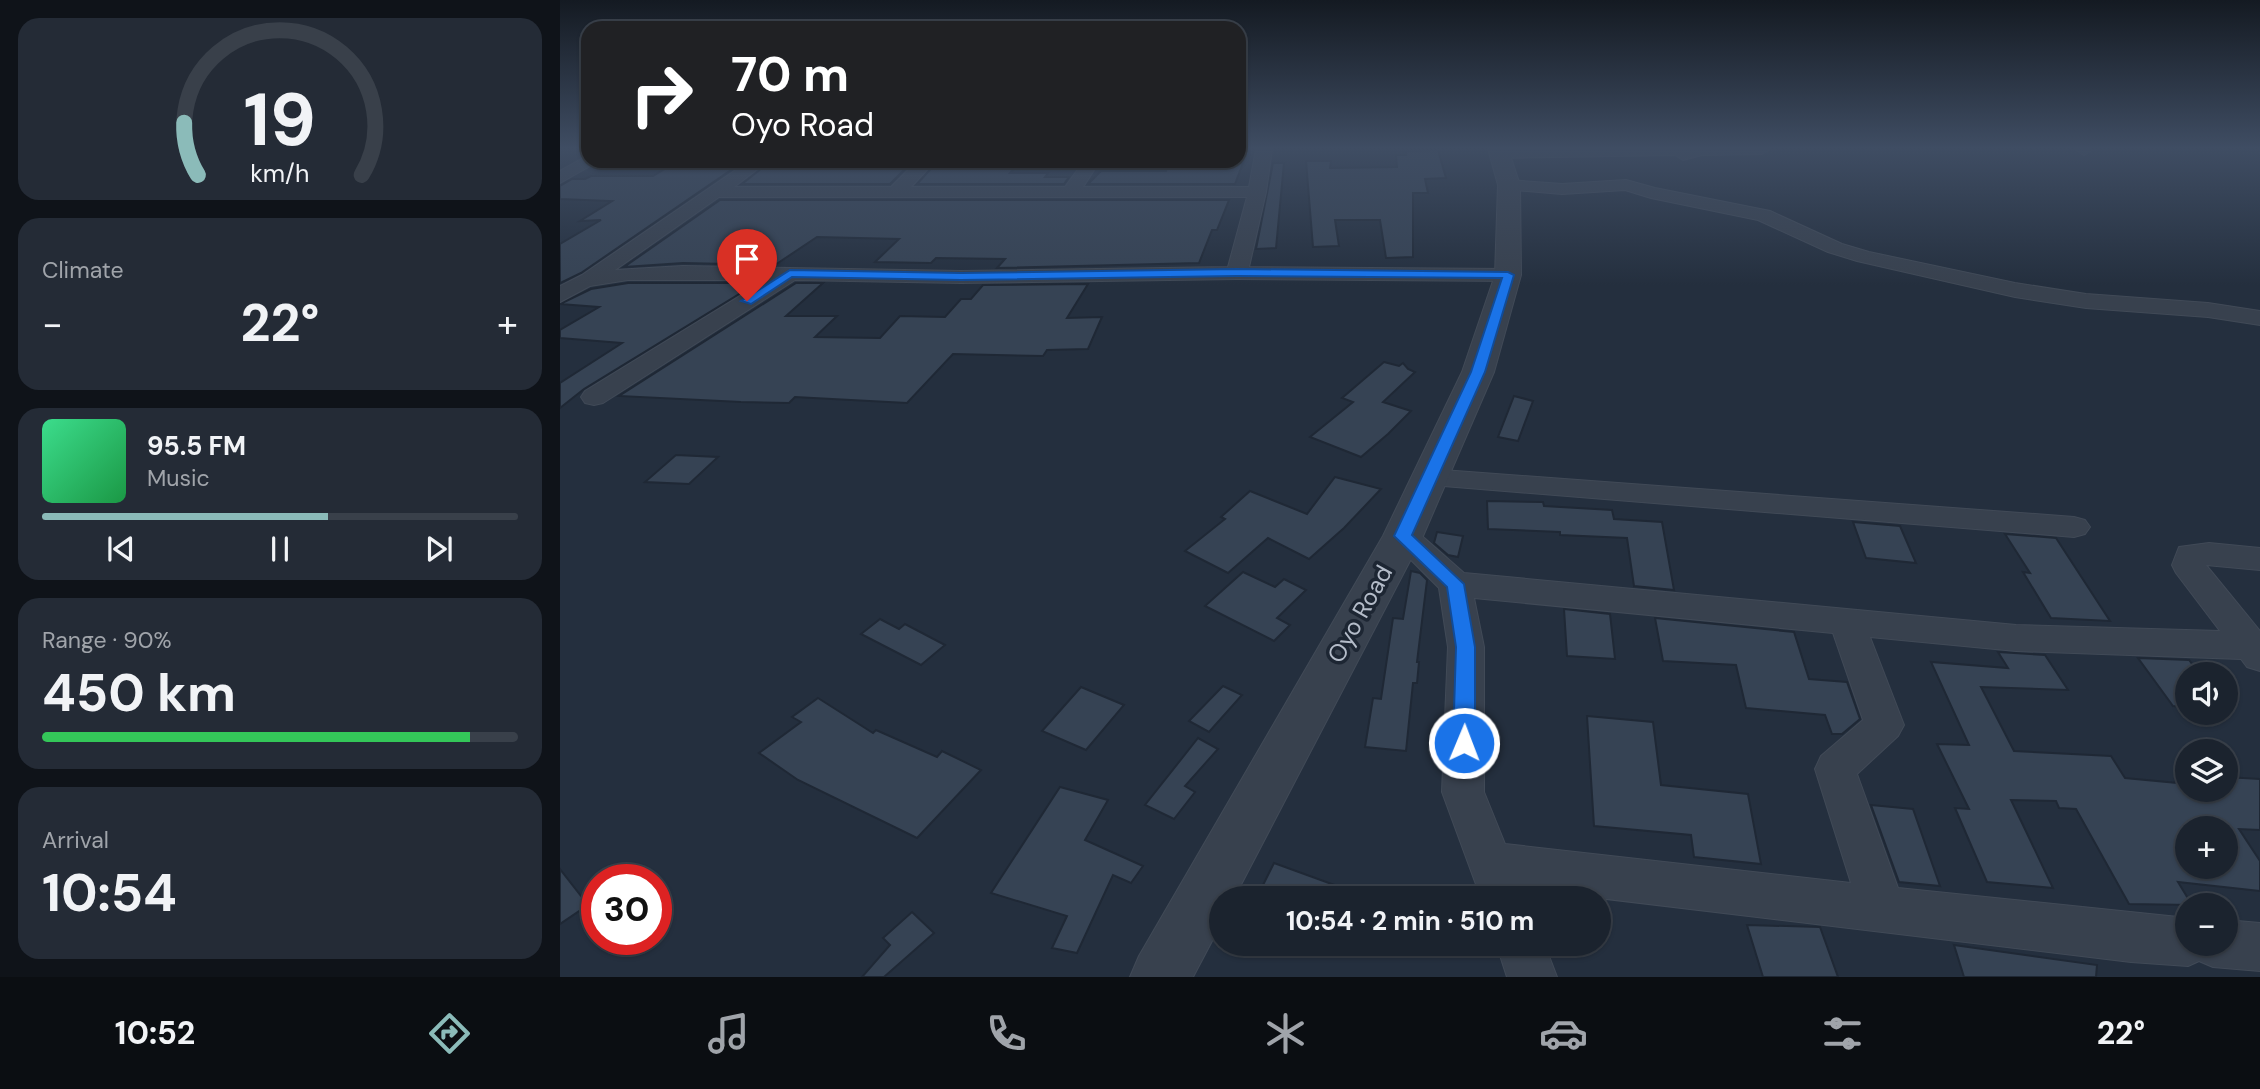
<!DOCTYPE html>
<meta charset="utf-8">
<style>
:root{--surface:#1b232e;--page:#242b36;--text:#f1f3f6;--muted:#a0a4aa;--line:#39404a;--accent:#8bbbb9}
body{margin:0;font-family:"DM Sans",sans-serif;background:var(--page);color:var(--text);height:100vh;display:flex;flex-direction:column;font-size:26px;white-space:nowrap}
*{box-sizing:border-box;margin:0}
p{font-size:23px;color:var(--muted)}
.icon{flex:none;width:38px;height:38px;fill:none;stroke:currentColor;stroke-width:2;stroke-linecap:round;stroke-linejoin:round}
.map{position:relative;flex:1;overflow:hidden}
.sheet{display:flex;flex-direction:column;gap:18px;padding:18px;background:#0f1319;width:560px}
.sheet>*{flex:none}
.guide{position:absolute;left:21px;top:21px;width:665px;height:147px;border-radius:21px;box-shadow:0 2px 5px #0004,0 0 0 2px var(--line);background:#202124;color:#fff;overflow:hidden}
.buttons{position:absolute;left:1615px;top:662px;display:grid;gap:14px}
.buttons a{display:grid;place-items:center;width:63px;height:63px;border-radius:50%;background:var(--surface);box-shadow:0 2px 5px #0004,0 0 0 2px var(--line);font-size:35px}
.speed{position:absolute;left:21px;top:864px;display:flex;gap:14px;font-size:35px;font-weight:700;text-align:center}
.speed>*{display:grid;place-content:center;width:91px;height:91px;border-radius:50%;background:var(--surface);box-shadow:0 2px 5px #0004,0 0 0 2px var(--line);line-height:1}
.speed .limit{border:10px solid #d22;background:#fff;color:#111}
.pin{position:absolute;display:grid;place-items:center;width:60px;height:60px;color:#fff;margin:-72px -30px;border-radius:50% 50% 50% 0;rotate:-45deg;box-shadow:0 0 7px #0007}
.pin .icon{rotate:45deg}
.me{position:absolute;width:77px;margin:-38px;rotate:1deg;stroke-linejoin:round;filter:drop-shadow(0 0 5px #0008)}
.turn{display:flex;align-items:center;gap:24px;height:147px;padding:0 35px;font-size:32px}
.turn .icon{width:91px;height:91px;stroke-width:2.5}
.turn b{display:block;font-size:49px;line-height:60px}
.big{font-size:52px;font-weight:700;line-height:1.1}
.sheet .card{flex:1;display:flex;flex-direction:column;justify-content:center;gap:10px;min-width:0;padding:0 24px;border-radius:21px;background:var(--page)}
.sheet .dial{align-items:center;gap:0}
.dial svg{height:182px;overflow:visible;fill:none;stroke:var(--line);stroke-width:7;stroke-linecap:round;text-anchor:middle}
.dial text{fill:var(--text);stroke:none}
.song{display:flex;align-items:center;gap:21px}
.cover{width:84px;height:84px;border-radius:10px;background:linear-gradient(135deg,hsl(150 70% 55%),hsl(140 70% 35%))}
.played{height:7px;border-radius:4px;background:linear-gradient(90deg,var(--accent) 60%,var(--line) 60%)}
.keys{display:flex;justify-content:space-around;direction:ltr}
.heat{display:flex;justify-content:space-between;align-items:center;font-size:38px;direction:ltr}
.charge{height:10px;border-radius:5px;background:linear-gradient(90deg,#34c759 90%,var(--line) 0)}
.trip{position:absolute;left:649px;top:886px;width:402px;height:70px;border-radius:35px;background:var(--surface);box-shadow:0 2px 5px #0004,0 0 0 2px var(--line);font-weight:700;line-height:70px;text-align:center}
.dock{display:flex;height:112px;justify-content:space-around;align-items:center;background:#0b0e12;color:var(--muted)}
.dock .icon{width:49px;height:49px}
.dock .active{color:var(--accent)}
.dock b{font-size:32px;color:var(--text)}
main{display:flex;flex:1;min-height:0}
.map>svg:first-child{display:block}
.building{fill:#364354;stroke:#1f2835;stroke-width:2;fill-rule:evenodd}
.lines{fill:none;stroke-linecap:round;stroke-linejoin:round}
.minor-casing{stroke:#414a57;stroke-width:2}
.tertiary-casing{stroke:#414a57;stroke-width:2}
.minor{fill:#38414e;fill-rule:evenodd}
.tertiary{fill:#38414e;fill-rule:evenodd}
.route{fill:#1a73e8;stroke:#114b97;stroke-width:2}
.labels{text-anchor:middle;stroke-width:7;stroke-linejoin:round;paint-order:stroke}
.street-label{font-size:24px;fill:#b4bcc9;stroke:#1d2633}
</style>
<main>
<section class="sheet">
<div class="card dial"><svg viewBox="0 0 100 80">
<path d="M14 69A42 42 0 1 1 86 69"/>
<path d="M14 69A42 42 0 0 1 8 46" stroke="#8bbbb9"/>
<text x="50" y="56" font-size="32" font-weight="700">19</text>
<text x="50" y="72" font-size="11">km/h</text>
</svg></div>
<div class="card"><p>Climate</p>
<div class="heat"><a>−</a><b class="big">22°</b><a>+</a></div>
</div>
<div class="card">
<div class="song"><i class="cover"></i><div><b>95.5 FM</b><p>Music</p></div></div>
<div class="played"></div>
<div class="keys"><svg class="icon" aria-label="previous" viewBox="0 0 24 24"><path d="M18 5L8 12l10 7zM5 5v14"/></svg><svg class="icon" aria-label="pause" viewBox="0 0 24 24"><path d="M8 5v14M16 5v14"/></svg><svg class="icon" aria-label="next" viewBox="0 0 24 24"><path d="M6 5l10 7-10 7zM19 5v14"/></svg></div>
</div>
<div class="card"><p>Range · 90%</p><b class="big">450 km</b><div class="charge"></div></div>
<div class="card"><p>Arrival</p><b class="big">10:54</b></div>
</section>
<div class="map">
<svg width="1700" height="977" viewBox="0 0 1700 977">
<rect width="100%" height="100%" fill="#242f3e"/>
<g class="building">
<path d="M878,150l8,28 -21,1 3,14h-15v64l-27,1 -6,-38h-45l4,26 -26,1 -7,-86h25l-1,7 67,-1 -1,-12h10v-4z"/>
<path d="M118,161h66l-163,112 -21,10v-39l41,-24 -21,1 32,-20 -52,-2v-13l12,-7h13l6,-3h62z"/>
<path d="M211,161h142l-23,23h-148z"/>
<path d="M378,161h83l-11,12h38l-3,4h24l-5,7h-147z"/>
<path d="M683,163l-8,21h-147l13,-13h65l2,-7z"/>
<path d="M713,163h11l-8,85 -20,1z"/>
<path d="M160,200h509l-12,30h-5l-13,33 -202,5 8,-9 -69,-1 -5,5 -56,-1 24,-23 -82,-2 -42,28 -92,-2 -59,4z"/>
<path d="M68,283h129l-173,106 -24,19v-25l62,-40 -62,-5v-8l39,-23 -39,-3 31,-15z"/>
<path d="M236,283h27l-37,33h51l-22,21 65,1 20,-22 45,1 16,-18h10l12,-14 105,-1 -21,34 35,-1 -14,32 -41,1 -4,6 -90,-2 -46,49 -112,-6 -6,6 -48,-1 -122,-6z"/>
<path d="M824,362l15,4 4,-3 5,6 7,3 -32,30 28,9 -23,23 -27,23 -51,-20 43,-35 -11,-4z"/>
<path d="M954,396l19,5 -15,40 -20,-4z"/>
<path d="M116,455l42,2 -29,27 -44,-2z"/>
<path d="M775,477l46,12 -37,39 -35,31 -41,-21 -40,35 -43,-22 40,-32 -4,-2 29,-26 57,23z"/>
<path d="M927,501l56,1 1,4 68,4 2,9 48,3 12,68 -40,-4 -7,-48 -67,-3v-3l-72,-3z"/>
<path d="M1293,522l47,4 16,37 -50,-5z"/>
<path d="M877,532l26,4 -5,21 -10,-2 -14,-12z"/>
<path d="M1445,534l51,4 54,83 -59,-3 -28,-46 7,1z"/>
<path d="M851,571l9,2 7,7 -10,82h2l-2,21h-4l-7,68 -41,-4 8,-49 8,1 12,-81 10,1z"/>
<path d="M683,572l32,15 9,-8 22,11 -29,28 13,7 -16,16 -69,-35z"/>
<path d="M1004,609l46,5 5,45 -48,-3z"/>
<path d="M1095,618l139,14 15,47 38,3 13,37 -18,15h-10l-7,-19 -79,-7 -10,-43 -73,-4z"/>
<path d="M320,619l19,10 6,-5 40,21 -24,20 -60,-31z"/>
<path d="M1438,652l47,3 23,35 -87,-3 33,64 97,5 14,22 63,6v5h38v-12l34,2v51l-21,-1 21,32v30l-82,-9 14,23 -63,-1 -53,-95 -17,-1 -3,-7 -45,-1 42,88 -66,-6 -32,-74 14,1 -32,-65 32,1 -38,-83 77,6zM1628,828h38v38h-38z"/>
<path d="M1578,658l51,2 11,14h-12v33l-15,-1z"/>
<path d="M663,686l19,9 -33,37 -20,-11z"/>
<path d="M521,687l43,18 -38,45 -44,-19z"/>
<path d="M258,698l55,35 3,-3 61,27 5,-6 39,19 -64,68 -119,-58 -39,-27 42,-31 -9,-5z"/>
<path d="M1027,716l66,6 8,63 87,9 13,70 -67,-7 -3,-22 -97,-9z"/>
<path d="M638,738l20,11 -33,37 10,6 -21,27 -29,-14z"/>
<path d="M500,787l48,13 -23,40 58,26 -12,17 -18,-8 -36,78 -25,-5 15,-32 -76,-23z"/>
<path d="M1311,805l42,4 27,77 -41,-4z"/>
<path d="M714,863l88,32v3h-91l-12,-5z"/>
<path d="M0,869l28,36 -28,19z"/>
<path d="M352,912l22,21 -50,44h-22l28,-32 -7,-7z"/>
<path d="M1187,925l73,2 18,50h-75z"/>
<path d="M1394,945l143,20 -1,12h-132z"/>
</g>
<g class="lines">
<defs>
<g id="minor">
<path d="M696,149h16l-6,43 -17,75 259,2 8,1 3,5 -3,5 -8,1 -271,-2 -276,4 -166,-3 -192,123 -9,2 -9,-2 -4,-6 4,-6 181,-111h-138l-38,6 -30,16v-16l22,-11 167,-114h19l-34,26h157l26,-26h18l-24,26h154l19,-26h16l-17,26h166zM159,197h528l-19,70 -267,4 -278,-5 -68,4z"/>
<path d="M1210,149l-8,5 -60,1 -19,5 -8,-5 -175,3 -8,-5 6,-4z"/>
<path d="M1515,149h16l1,1 -8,5z"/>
<path d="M25,157h3v4h11l-39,22v-12z"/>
<path d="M949,180l53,4 64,-4 29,8 115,23 72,33 27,8 146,31 71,11 122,9 52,8v14l-52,-8 -122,-9 -71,-11 -158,-36 -29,-9 -70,-32 -107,-22 -26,-8 -63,4 -59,-5 -3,-4z"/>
<path d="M869,469l645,48 11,3 5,7 -5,7 -11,3 -655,-53 -5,-6 5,-6z"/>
<path d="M843,525l11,4 50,44 552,52 204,6 -44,-58 -4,-8 7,-18 30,-4 51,5v22l-54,-5 54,66v40l-13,-4 -6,-8 -225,-8 -146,-14 34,88 -6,11 -41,38 41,114 290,30v25h38v-23l34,3v48l-47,-4 -14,-6 -11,5 -57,-4 -608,-73 4,9h-46l-39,-106 6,-145 -9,-59 -52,-52 5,-7zM914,598l359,35 30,87 -42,36 -6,13 36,114 -346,-39 -21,-52v-145z"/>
<path d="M936,943h48l13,34h-50z"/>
</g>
<path id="tertiary" d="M928,149h20l12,36 1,90 -27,97 -71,164 -189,362h-12v24l-29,55h-63l9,-21 244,-420 79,-164 33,-97 3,-90z"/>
</defs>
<use href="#minor" class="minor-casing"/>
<use href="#tertiary" class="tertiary-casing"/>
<use href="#minor" class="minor"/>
<use href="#tertiary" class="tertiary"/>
</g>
<linearGradient id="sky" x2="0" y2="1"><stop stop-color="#141a22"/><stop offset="0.52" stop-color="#3f4d63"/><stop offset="1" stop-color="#3f4d63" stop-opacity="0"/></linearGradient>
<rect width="1700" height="285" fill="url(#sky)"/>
<path class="route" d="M677,269l271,3 6,3 -29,97 -73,163 52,49 11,63v96l-3,7 -8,2 -8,-2 -3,-7 3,-96 -9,-60 -53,-51 77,-164 31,-94 -265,-2 -276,4 -169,-3 -41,27 -10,-3 49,-31 171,3z"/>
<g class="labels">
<g class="street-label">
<text transform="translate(800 614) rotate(-61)" y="8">Oyo Road</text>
</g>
</g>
</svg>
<div class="buttons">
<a><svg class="icon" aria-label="sound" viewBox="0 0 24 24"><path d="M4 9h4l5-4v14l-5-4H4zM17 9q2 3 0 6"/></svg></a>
<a><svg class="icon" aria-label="layers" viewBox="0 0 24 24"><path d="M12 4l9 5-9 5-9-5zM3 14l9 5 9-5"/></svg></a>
<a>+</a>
<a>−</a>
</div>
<div class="speed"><div class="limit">30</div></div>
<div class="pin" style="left:187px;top:301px;background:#d93025"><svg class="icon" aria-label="arrive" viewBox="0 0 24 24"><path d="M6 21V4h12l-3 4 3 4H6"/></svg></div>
<svg class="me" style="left:904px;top:743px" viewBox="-20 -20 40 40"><circle r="17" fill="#1a73e8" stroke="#fff" stroke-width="3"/><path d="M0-11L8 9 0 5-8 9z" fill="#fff"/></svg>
<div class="trip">10:54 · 2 min · 510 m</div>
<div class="guide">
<div class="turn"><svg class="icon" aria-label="right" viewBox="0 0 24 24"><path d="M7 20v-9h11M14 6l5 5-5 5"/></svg><div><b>70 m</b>Oyo Road</div></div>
</div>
</div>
</main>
<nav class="dock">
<b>10:52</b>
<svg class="icon active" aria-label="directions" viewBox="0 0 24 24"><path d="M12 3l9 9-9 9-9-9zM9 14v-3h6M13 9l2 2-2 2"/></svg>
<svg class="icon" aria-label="music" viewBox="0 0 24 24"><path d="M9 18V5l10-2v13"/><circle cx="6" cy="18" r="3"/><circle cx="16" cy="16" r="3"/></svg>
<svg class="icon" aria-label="phone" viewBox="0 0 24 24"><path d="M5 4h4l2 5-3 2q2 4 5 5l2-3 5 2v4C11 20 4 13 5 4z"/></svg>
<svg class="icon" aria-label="climate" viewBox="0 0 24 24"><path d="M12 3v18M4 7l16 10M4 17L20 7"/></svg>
<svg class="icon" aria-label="car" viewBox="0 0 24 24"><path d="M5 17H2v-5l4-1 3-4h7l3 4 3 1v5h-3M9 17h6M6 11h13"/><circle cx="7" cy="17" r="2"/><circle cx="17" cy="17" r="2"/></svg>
<svg class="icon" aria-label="filters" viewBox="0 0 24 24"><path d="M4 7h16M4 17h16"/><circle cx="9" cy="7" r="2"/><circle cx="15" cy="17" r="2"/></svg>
<b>22°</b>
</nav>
